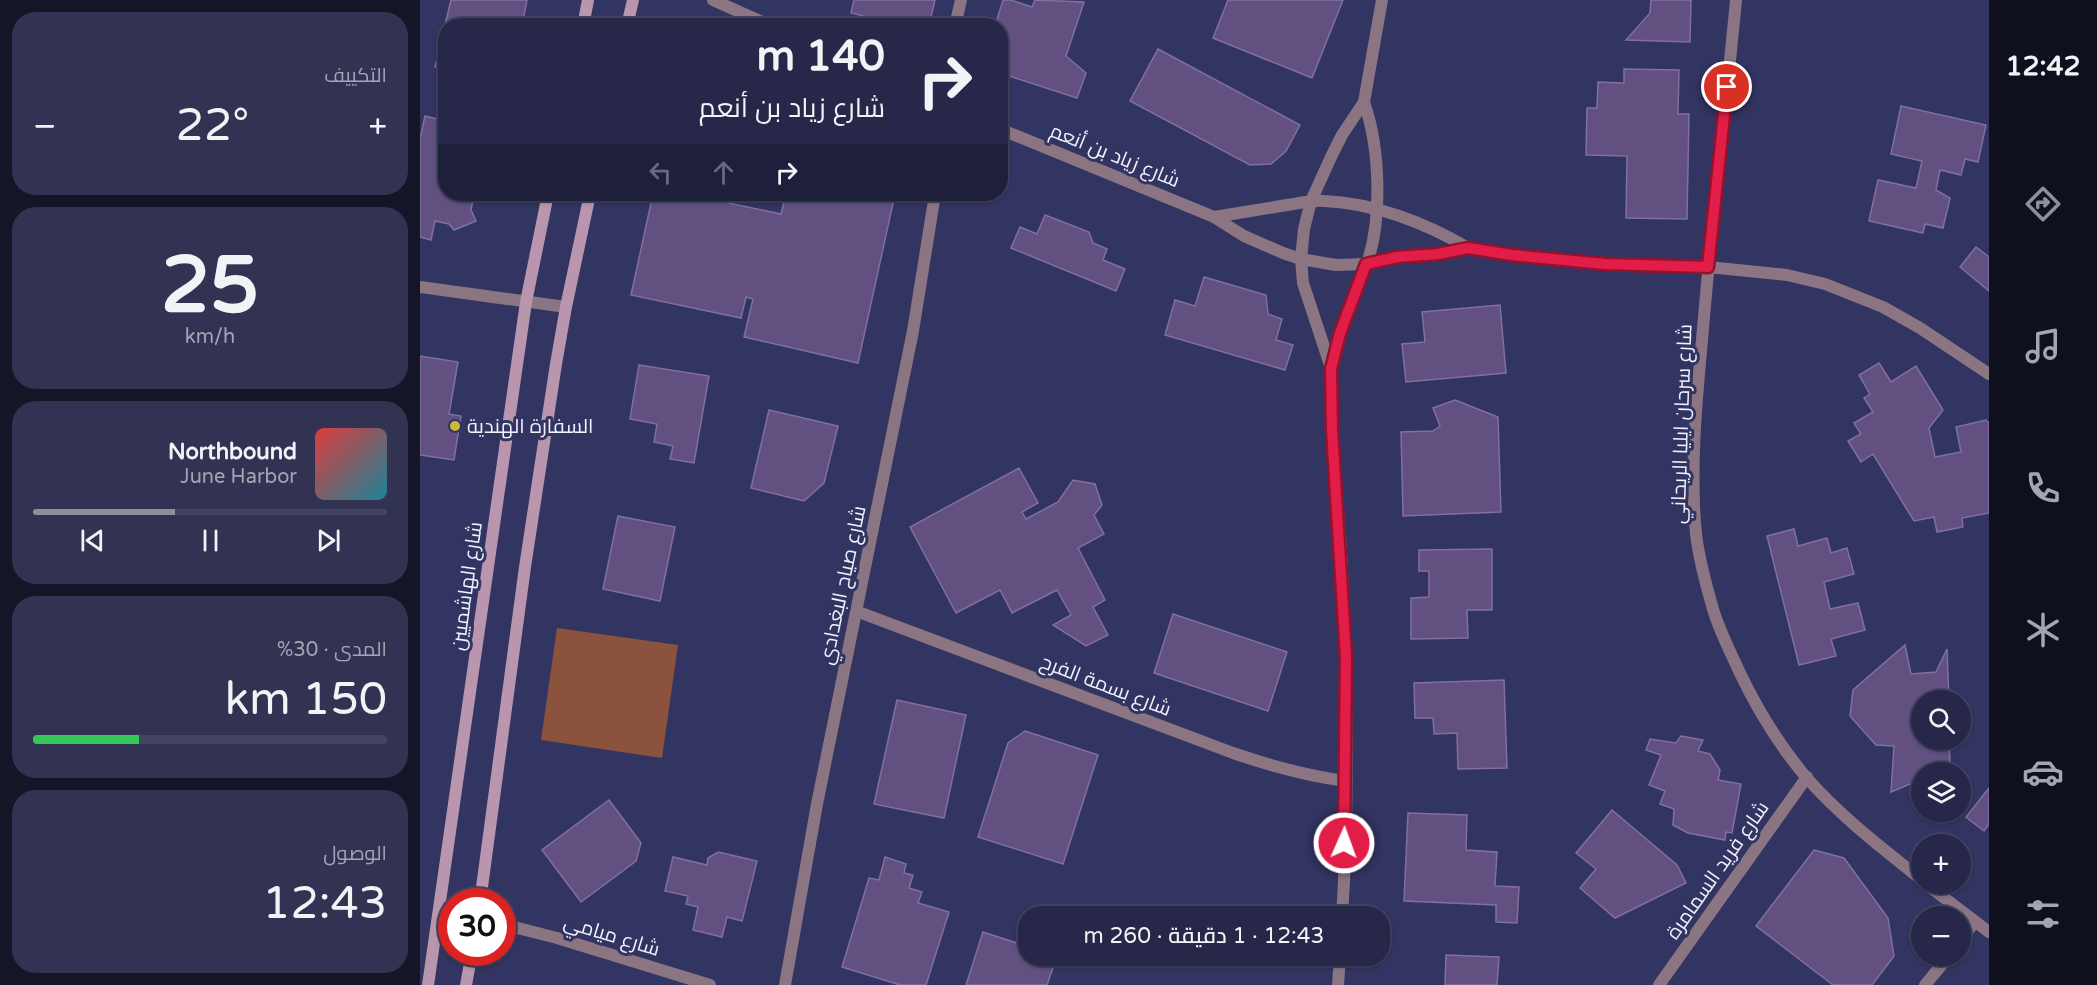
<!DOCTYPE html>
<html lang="ar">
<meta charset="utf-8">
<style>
:root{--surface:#262749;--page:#323353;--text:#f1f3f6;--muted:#a4a5b4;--line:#424461;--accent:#8c9099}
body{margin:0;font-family:"Varela Round",Cairo,sans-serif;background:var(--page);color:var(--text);direction:rtl;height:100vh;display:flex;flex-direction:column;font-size:22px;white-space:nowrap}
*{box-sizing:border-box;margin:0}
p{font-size:20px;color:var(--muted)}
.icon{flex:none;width:33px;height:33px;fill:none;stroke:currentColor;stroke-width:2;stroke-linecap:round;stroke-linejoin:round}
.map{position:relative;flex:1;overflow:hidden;direction:ltr}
.sheet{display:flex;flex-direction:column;gap:12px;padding:12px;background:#151528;width:420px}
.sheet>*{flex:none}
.guide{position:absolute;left:18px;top:18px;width:570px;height:183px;border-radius:24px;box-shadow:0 2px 4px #0004,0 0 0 2px var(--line);direction:rtl;background:#262749;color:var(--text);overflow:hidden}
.buttons{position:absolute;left:1491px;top:690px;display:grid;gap:12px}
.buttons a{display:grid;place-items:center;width:60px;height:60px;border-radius:50%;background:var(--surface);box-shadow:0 2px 4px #0004,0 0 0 2px var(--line);font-size:30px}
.speed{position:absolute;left:18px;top:888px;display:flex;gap:12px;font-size:30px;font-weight:700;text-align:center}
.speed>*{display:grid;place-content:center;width:78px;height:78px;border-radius:50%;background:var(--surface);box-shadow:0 2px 4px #0004,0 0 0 2px var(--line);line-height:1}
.speed .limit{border:9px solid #d22;background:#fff;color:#111}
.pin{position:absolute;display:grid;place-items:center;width:51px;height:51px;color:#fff;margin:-26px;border:3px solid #fff;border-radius:50%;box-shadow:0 2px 6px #0007}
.me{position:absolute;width:66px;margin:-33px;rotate:2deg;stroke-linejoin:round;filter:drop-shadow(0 0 4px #0008)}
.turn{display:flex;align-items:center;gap:21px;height:126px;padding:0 24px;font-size:27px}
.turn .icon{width:78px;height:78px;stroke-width:2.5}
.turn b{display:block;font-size:42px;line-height:51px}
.lanes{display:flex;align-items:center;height:57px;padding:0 24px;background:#0003;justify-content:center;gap:30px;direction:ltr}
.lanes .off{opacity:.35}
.big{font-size:45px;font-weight:600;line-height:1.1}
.sheet .tile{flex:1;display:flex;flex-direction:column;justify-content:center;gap:9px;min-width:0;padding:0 21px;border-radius:24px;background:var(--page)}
.sheet .dial{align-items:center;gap:0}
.dial b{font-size:78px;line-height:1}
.song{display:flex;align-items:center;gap:18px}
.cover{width:72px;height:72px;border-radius:9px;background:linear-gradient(135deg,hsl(0 70% 55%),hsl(190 70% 35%))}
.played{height:6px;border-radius:3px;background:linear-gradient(90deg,var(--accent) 40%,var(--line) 40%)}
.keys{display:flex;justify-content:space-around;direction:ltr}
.heat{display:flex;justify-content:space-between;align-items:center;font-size:33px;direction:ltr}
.charge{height:9px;border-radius:4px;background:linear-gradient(90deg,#34c759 30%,var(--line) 0)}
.trip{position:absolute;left:598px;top:906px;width:372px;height:60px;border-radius:24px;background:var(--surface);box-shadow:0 2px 4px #0004,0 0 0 2px var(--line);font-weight:600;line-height:60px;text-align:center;direction:rtl}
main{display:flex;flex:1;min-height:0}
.tabs{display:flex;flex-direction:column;width:108px;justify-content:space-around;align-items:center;background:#0f101d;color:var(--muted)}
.tabs .icon{width:42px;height:42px}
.tabs .active{color:var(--accent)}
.tabs b{font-size:27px;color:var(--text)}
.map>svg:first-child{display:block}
.green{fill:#8b523e}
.building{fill:#615080;stroke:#806fa0;stroke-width:1.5}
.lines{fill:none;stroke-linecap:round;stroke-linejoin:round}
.street{stroke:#8c7583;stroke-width:12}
.secondary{stroke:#b996ad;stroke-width:12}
.route-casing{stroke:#92132f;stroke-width:15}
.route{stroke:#e11d48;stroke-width:10}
.poi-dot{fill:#cdb938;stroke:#323461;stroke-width:2}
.labels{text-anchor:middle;stroke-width:6;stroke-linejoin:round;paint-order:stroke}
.street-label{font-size:20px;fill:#f0f2fd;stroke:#323461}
.poi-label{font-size:20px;fill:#f0f2fd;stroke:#323461;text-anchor:start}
</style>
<main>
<nav class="tabs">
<b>12:42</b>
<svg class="icon active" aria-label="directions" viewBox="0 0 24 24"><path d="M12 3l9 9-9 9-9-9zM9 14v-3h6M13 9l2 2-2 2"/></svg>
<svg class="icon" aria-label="music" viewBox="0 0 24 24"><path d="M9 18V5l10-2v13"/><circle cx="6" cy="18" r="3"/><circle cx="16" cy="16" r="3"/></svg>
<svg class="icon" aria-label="phone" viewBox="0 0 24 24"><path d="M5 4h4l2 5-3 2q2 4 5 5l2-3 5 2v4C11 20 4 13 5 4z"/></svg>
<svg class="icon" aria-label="climate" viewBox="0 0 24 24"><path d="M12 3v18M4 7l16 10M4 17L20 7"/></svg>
<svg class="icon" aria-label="car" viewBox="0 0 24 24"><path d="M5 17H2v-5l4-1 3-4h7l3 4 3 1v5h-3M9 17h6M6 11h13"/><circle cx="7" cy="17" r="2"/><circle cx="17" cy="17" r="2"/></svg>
<svg class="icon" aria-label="filters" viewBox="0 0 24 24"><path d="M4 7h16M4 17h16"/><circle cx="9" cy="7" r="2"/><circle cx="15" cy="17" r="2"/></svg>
</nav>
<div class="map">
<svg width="1569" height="985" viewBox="0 0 1569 985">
<rect width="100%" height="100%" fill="#323461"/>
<path class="green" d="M137,628l121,17 -16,113 -121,-18z"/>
<g class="building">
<path d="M31,0h76l-5,26h-76v43l-11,-2z"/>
<path d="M434,0h81l-6,26h-26l-52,-13z"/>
<path d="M583,0h8l21,7 3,-7 49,2 -18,54 20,17 -9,25 -77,-25v-47h-5z"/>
<path d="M808,0h115l-31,78 -99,-40z"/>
<path d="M1231,0h40l-1,42 -64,-2 24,-27z"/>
<path d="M738,49l142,76 -14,26 -15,13 -21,1 -120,-64z"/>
<path d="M1204,69l55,1 -1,44h11l-2,105 -61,-1 1,-62 -41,-1 1,-47h10l1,-26 26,1z"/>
<path d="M1481,106l85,19 -8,37 -13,-3 -4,16 -21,-5 -4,20 14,8 -7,30 -18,-4 -2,9 -54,-12 9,-41 38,8 6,-27 -31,-7z"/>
<path d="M5,116l21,5v73h28l-3,16 5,11 -22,9 -5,-6 -14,-3 -4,19 -11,-3v-98z"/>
<path d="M233,194h33l95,20 5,-20h109l-37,169 -114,-26 9,-38 -7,-2 -5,21 -110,-23z"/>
<path d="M625,215l44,17 4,11 14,6 -4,11 22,9 -9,22 -105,-43 9,-21 17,7z"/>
<path d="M1556,247l13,10v34l-29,-24z"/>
<path d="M784,277l62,18 2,19 14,5 -6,21 17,5 -8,25 -120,-35 10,-35 20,6z"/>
<path d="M1080,305l6,68 -100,9 -4,-38 23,-2 -3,-30z"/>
<path d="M0,356l38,6 -9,52 12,2 -7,44 -34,-5z"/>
<path d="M1459,363l12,19 25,-16 27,44 -14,18 6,29 26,-5 -5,-25 30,-7 3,3v90l-27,5 1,9 -26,5 -3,-15 -20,4 -41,-67 -12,8 -13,-21 13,-7 -7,-11 19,-11 -9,-14 6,-4 -11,-19z"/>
<path d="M219,365l70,11 -15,87 -24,-4 3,-13 -19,-4 3,-18 -27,-5z"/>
<path d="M1035,400l43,17 3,95 -98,4 -2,-84 32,-1 7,-5 -7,-18z"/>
<path d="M349,410l69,16 -14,57 -20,18 -53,-13z"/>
<path d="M599,468l19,35 -16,9 4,7 32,-17 15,-22 22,4 7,21 -8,10 10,19 -26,14 27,52 -12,7 15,28 -22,11 -33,-21 18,-10 -14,-25 -45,23 -12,-23 -44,23 -46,-86z"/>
<path d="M198,516l57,11 -15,74 -57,-12z"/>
<path d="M1374,529l4,17 29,-8 4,15 16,-5 7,26 -30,8 6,27 28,-6 7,27 -34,9 5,17 -37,9 -32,-129z"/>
<path d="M1072,549v61h-25l1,28 -57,1v-41l18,-1v-26h-10v-21z"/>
<path d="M753,614l114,38 -19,59 -114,-38z"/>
<path d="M1485,645l6,29 25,-2 11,-23 2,51h-27v40h27l1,22 -13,10h-15v7l-31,13 3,-46 -18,-1 -26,-29 3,-26z"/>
<path d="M1084,680l3,88 -49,1 -1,-36 -23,1 -1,-16h-18l-1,-35z"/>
<path d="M477,700l69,15 -22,103 -70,-14z"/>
<path d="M605,731l73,24 -35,109 -85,-27 30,-94z"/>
<path d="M1261,736l22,4 -5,11 12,3 10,16 -2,10 23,4 -9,49 -6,-1 -1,8 -37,-7 -15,-8 1,-16 -14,-5 5,-13 -16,-6 12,-30 -15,-5 4,-11 26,4z"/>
<path d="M1569,788v36l-5,7 -18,-14z"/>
<path d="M189,800l32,43 -5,18 -55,41 -39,-52z"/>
<path d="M1192,810l65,55 9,18 -71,35 -35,-30 16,-19 -20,-16z"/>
<path d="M988,813l59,2 -1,35 31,2 -2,34 24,1 -2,36 -21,-1v-17l-92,-4z"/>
<path d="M1394,850l30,8 44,60 6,38 -22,29h-39l-77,-59z"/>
<path d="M298,852l39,9 -15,60 -15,-4 -5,20 -29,-7 5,-23 -12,-3 2,-8 -23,-5 8,-34 34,8 1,-7z"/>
<path d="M465,857l21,7 -2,9 9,2 -4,13 13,4 -4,11 31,9 -23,73h-26l-58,-18 27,-89 10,2z"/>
<path d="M563,932l46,15v9h28l-10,29h-81z"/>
<path d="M1026,955l53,2 -2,28h-52z"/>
</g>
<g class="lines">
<g class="street">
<path d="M293,0l58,26"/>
<path d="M1316,0c-10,106 -23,211 -32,317 -6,71 -15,145 -8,217 3,25 10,51 17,75 6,21 17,42 26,62 18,38 40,74 67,106 34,39 76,71 116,103"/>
<path d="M535,26l6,-26"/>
<path d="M580,129l214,88 30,19 39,17 18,6 35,6 30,-1 31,-7 41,-3 30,-6 44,7 93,9 103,3 79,8 38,9 58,23 37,21 69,46"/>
<path d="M794,217c25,-4 49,-8 73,-12 13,-2 25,-5 37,-4 50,2 102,22 144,47"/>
<path d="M0,287l146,20"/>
<path d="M911,368l-28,-85 -2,-24 3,-30 7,-28 20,-44 11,-22 22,-33 18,-102"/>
<path d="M436,611l377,142c38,13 74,23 113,28"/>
<path d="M1506,884l63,48"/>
<path d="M922,916c8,-121 5,-244 -1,-366 -3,-47 -8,-93 -9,-140 0,-13 -3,-28 -1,-41 4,-35 22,-70 35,-103 17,-46 14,-118 -2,-164"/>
<path d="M82,924l55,14 153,47"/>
<path d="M1540,940l15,-18"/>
<path d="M365,985l32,-181 96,-473 22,-137"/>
<path d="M918,985l2,-29"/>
<path d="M1239,985l148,-208"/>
<path d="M1505,985l24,-29"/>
</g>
<g class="secondary">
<path d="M163,26l5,-26"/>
<path d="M207,26l6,-26"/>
<path d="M60,902l45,-335 31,-203 10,-57 24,-113"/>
<path d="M8,985l98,-683 22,-108"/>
<path d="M46,985l6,-33"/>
</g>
</g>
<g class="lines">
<defs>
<path id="route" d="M924,843l2,-186 -14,-227 -1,-61 9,-36 26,-69 31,-7 41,-3 30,-6 44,7 93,9 103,3 19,-180"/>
</defs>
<use href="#route" class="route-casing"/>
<use href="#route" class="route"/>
</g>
<circle class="poi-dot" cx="35" cy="426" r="6"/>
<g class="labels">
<g class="street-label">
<text transform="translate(695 155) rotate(22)" y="7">شارع زياد بن أنعم</text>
<text transform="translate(1261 424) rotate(-88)" y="7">شارع سرحان ايليا الريحاني</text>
<text transform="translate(422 585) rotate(-78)" y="7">شارع صياح البغدادي</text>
<text transform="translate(46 586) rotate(-82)" y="7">شارع الهاشميين</text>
<text transform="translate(686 685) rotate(21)" y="7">شارع بسمة الفرح</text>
<text transform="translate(1297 870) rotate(-55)" y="7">شارع فريد السمامرة</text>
<text transform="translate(192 935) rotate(17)" y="7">شارع ميامي</text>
</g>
<g class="poi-label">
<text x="47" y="433">السفارة الهندية</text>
</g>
</g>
</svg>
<div class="buttons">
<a><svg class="icon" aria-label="search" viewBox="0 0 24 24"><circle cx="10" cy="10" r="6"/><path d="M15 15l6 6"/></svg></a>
<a><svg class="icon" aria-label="layers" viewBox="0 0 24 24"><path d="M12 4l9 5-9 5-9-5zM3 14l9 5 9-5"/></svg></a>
<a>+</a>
<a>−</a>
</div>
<div class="speed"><div class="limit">30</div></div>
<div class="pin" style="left:1307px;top:87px;background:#d93025"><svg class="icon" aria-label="arrive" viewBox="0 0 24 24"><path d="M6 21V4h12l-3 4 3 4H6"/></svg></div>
<svg class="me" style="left:924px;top:843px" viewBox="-20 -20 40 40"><circle r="17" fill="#e11d48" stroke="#fff" stroke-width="3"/><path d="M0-11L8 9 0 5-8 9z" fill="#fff"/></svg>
<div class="trip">12:43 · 1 دقيقة · 260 m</div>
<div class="guide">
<div class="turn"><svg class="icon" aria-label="right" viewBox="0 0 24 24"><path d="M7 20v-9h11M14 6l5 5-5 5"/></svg><div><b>140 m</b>شارع زياد بن أنعم</div></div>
<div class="lanes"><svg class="icon off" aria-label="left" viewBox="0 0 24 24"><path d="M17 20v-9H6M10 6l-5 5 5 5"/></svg><svg class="icon off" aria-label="ahead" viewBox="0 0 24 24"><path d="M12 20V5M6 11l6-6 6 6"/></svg><svg class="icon" aria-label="right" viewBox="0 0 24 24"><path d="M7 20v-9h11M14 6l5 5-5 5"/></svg></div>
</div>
</div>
<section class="sheet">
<div class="tile"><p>التكييف</p>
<div class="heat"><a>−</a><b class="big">22°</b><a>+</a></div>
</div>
<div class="tile dial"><b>25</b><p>km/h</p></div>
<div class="tile">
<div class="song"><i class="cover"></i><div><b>Northbound</b><p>June Harbor</p></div></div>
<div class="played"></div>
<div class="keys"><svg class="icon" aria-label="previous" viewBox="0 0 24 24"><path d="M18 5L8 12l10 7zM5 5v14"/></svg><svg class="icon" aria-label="pause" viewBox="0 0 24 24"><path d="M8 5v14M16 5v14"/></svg><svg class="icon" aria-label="next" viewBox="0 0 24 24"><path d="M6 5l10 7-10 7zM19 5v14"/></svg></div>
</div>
<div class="tile"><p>المدى · 30%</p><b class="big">150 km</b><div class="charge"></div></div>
<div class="tile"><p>الوصول</p><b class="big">12:43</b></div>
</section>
</main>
